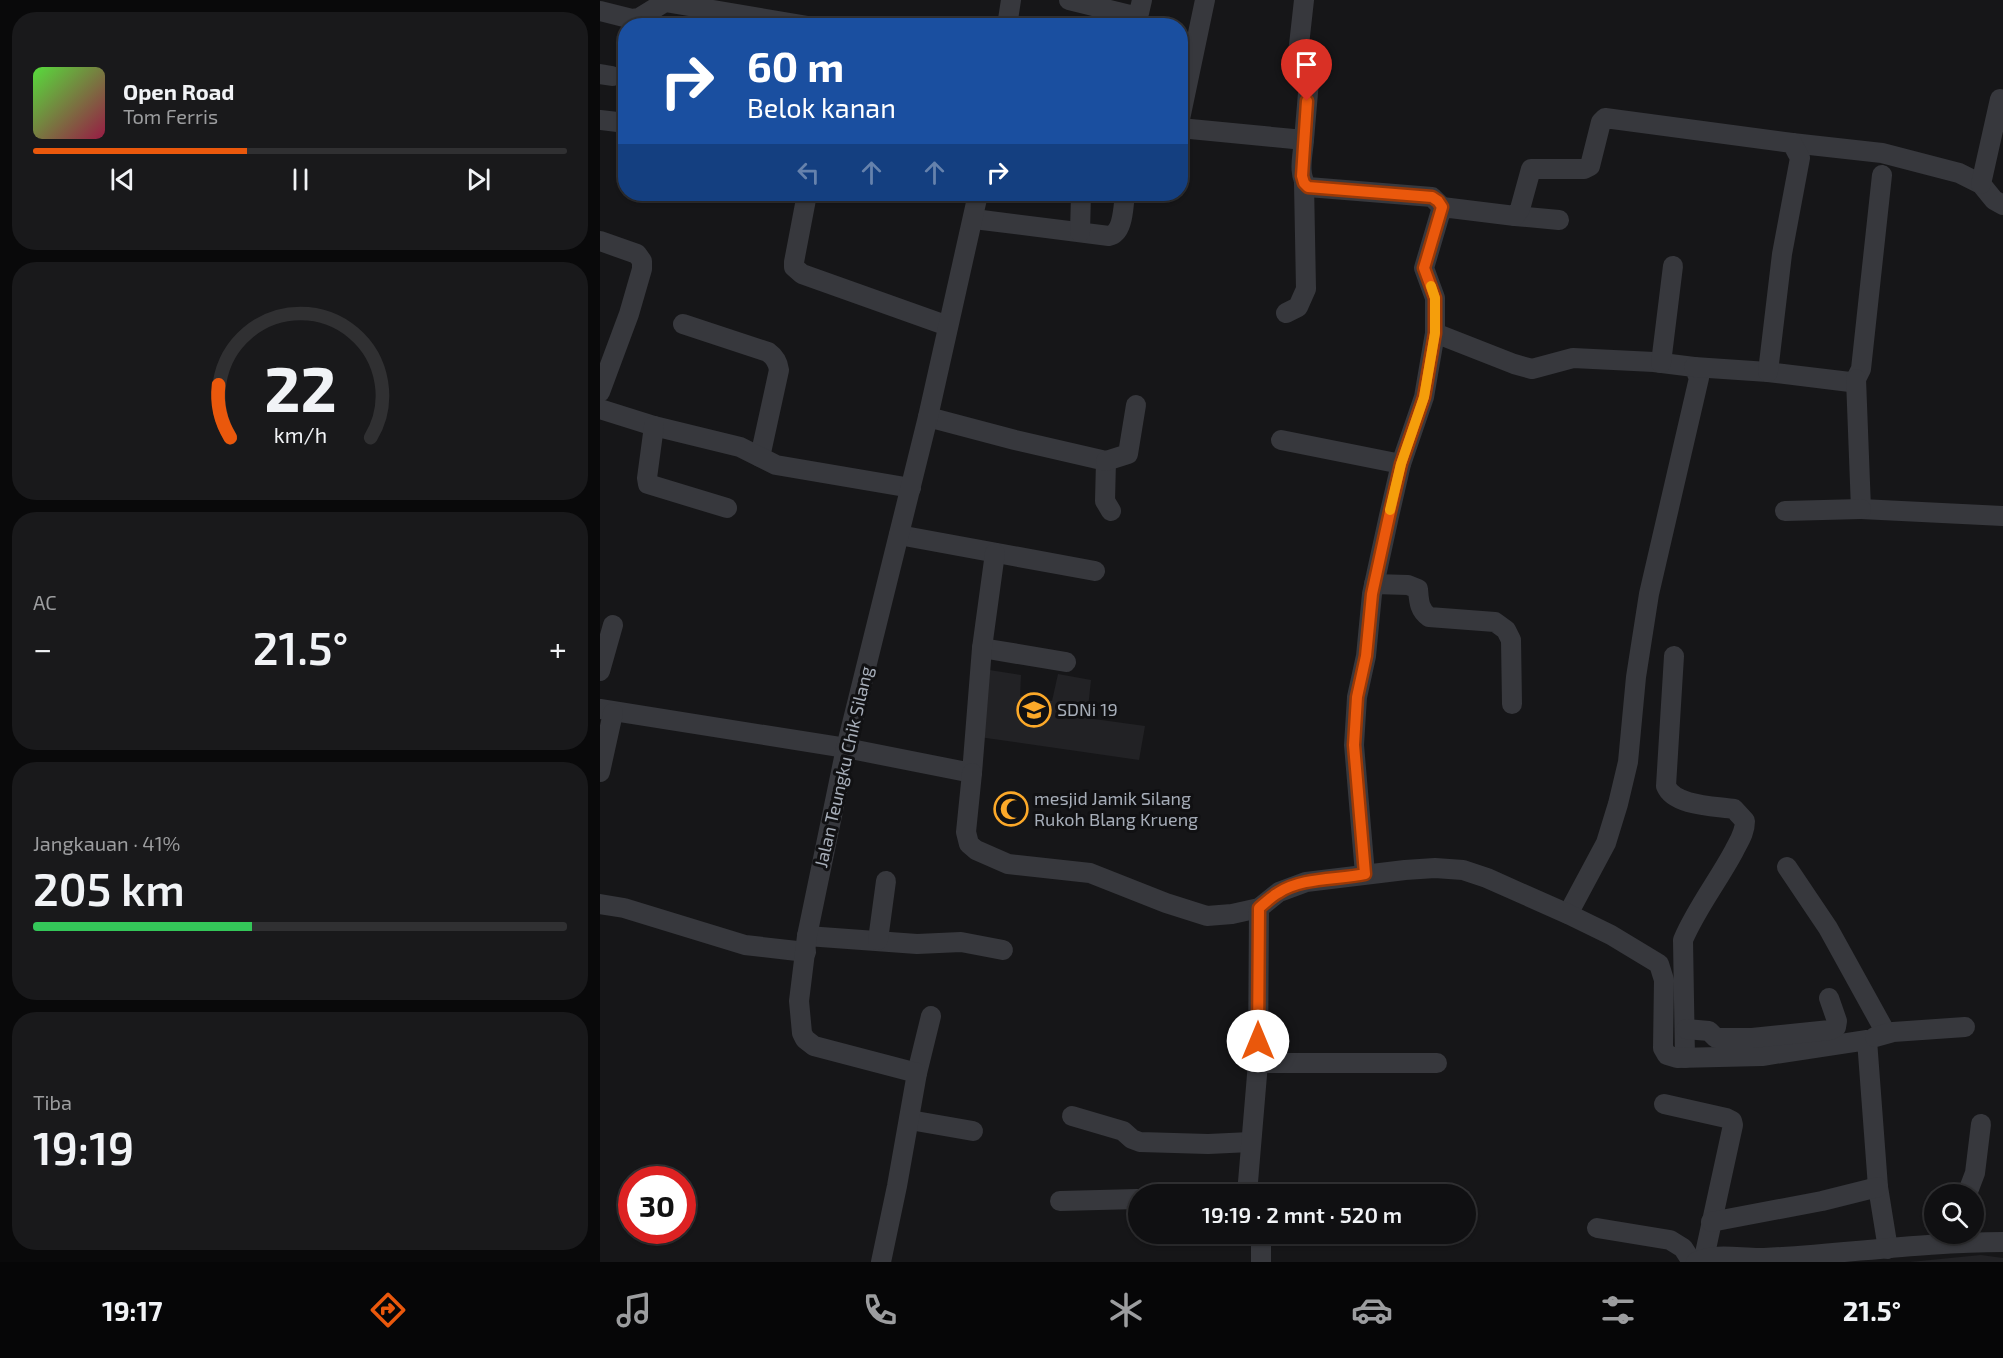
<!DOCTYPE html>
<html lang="id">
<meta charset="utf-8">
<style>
:root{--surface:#101012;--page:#19191b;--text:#f1f3f6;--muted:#9c9d9f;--line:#303032;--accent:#ea580c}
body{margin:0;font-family:"Exo 2",sans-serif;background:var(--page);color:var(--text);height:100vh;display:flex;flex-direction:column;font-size:22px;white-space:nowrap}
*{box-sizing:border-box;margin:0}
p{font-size:20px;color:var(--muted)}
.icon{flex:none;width:33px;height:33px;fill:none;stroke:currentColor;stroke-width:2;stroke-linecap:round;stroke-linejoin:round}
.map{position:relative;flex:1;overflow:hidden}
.details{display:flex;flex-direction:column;gap:12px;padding:12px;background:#09090a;width:600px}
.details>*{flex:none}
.banner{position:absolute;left:18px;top:18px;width:570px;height:183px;border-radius:24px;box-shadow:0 2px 4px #0004,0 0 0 2px var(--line);background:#1a4fa0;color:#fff;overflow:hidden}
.fabs{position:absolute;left:1324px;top:1184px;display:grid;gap:12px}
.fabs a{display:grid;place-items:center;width:60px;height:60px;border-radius:50%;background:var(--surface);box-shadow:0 2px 4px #0004,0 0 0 2px var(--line);font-size:30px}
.speed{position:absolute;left:18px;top:1166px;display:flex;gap:12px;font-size:30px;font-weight:700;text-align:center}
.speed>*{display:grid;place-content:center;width:78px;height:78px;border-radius:50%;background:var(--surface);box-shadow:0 2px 4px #0004,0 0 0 2px var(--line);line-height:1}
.speed .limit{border:9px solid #d22;background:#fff;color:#111}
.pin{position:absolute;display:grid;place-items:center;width:51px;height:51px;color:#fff;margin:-62px -26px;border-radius:50% 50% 50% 0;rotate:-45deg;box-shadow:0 0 6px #0007}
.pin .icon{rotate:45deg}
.me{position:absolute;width:66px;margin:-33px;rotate:0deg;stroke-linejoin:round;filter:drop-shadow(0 0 4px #0008)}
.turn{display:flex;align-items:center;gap:21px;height:126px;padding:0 30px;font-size:27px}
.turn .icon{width:78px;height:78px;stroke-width:2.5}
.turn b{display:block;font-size:42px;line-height:51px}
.lanes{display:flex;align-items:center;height:57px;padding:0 30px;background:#0003;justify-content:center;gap:30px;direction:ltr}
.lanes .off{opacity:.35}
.big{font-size:45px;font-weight:600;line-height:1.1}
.details .card{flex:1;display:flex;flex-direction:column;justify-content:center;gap:9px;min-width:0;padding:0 21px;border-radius:24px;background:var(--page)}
.details .dial{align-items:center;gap:0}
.dial svg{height:156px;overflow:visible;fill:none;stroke:var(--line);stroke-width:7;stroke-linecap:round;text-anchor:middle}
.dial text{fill:var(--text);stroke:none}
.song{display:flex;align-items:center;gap:18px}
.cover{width:72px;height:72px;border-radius:9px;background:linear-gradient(135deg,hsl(110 70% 55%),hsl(340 70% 35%))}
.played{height:6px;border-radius:3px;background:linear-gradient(90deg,var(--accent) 40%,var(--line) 40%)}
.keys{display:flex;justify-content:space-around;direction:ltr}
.heat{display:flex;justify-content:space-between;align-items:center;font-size:33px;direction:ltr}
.charge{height:9px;border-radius:4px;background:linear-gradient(90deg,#34c759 41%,var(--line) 0)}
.trip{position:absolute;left:528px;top:1184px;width:348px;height:60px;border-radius:30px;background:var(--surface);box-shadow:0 2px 4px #0004,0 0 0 2px var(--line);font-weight:600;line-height:60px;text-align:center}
.menu{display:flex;height:96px;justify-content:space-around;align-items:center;background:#060607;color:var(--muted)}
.menu .icon{width:42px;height:42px}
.menu .on{color:var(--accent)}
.menu b{font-size:27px;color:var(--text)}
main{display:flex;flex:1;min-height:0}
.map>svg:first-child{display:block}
.built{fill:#222225}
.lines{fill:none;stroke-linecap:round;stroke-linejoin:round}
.minor{stroke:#37383d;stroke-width:20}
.route-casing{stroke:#983908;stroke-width:15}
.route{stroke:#ea580c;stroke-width:10}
.slow{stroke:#f59e0b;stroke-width:10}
.labels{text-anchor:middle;stroke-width:6;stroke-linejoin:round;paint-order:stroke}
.poi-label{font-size:18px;fill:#a7aeb9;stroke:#111113;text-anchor:start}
.street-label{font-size:18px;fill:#a7aeb9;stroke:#111113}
</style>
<main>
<section class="details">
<div class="card">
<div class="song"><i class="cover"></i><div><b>Open Road</b><p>Tom Ferris</p></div></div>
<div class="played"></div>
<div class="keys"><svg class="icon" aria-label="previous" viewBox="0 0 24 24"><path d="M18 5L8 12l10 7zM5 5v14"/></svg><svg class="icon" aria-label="pause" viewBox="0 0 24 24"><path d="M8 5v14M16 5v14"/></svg><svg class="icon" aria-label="next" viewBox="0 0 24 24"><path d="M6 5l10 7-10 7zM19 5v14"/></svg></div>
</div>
<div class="card dial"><svg viewBox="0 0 100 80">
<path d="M14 69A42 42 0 1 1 86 69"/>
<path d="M14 69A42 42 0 0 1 8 42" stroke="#ea580c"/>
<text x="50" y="56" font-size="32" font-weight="700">22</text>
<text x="50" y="72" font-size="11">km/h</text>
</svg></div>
<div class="card"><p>AC</p>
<div class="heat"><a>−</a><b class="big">21.5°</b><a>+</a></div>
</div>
<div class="card"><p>Jangkauan · 41%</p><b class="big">205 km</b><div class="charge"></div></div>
<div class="card"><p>Tiba</p><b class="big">19:19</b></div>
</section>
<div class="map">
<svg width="1403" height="1262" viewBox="0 0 1403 1262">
<rect width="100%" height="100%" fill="#161618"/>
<g class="built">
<path d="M383,669l38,6 -1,21 32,5 6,-27 33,6 -4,38 58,8 -6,34 -160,-23z"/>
<path d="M1381,1255l22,3v4h-93z"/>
</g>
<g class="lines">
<g class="minor">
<path d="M469,0l65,16 5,-3 3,-13"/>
<path d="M0,11l32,8 7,-1 26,-16 143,24"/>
<path d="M407,26l4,-26"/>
<path d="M0,74l12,2"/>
<path d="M580,119l25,-119"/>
<path d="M0,120l26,3"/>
<path d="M580,128l124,12 5,-59 -12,-18 7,-63"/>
<path d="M704,140c-1,14 -7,36 4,47l124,10 10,10"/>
<path d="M1192,143l90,10 77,20 22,11 13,16 9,5"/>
<path d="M1381,184l19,-85"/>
<path d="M207,194l-13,68v5l8,7 146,52"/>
<path d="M915,216l44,4"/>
<path d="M374,219l135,17c15,-3 14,-30 16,-42"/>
<path d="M480,232l1,-38"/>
<path d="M0,241l37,13 5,7v8l-13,45 -29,78"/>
<path d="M686,313l12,-6 8,-18 -2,-106"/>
<path d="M83,324l85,28c7,5 10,10 11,18l-19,87"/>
<path d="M835,333l79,31 18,5 41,-11 81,4 40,5 5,11 -50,216 -13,83 -8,85 -10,42 -12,39 -38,71"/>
<path d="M1061,363l12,-97"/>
<path d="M1094,367l74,5 82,10 6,-3 5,-10 21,-194"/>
<path d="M1256,379l5,130 142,7"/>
<path d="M0,409l54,17 86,21 36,18 135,23"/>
<path d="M328,417l87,23 91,21 -1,40 6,10"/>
<path d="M54,426l-7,52 1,6 79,24"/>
<path d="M681,440l120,24"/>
<path d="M506,461l22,-7 8,-49"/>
<path d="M1185,511l76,-2"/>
<path d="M299,535l196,36"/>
<path d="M774,584l34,1 10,4c1,12 1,21 11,28l66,5 11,8 5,10 1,64"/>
<path d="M382,648l84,14"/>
<path d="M1074,656l-8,130c8,20 49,20 68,23l11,12c0,12 -6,20 -11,30 -16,30 -38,58 -51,89l2,118"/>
<path d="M0,671l13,-46"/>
<path d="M0,709l246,39 126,25 10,-125 13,-95"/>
<path d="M0,772l13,-59"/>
<path d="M372,773l-6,59 3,12 7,6 32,14 82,9 76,30 41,13 25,-2 27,-6 20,-16 27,-10 99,-12 30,-2 28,2 24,8 81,36 43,21 48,29 5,16 -1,68 4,7 10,3 85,-2 105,-16 11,147 10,62"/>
<path d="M1187,867l41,61 58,105"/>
<path d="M765,874l-11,-129 3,-48 9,-41 6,-62 17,-78 12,-52 23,-67 11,-64v-35l-11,-30 18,-61 73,9 5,-7 11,-40h53l6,-3 11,-44 4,-4 187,25 8,15 -18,96 -14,118"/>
<path d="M0,904l24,4 121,37 61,7"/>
<path d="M207,936l110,8 44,-2 42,8"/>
<path d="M278,940l8,-59"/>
<path d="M1086,1029l23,2 7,7h36l78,-8 6,-3 1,-6 -8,-23"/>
<path d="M1275,1037l18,-5 72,-5"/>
<path d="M658,1063h179"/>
<path d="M317,1073l14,-57"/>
<path d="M1064,1104l62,14 6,3 1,4 -29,133"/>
<path d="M472,1116l51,15 9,8 8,3 68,2 43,-2"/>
<path d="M310,1120l63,11"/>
<path d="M647,1194l11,-131 1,-155"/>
<path d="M1367,1194l8,-21 6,-49"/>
<path d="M460,1201l78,-2"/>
<path d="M1111,1222l111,-21 56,-14"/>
<path d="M997,1228l73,12 13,8 9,14"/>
<path d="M661,1233v29"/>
<path d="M281,1262l16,-76 20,-113 -103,-27 -9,-7 -3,-6 -3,-32 8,-65 39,-188 82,-331 50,-223"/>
<path d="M1096,1262c21,-10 45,-3 68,-4 80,-4 159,-16 239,-16"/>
</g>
</g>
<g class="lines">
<defs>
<path id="route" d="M658,1041l1,-133c6,-5 12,-11 19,-15 24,-16 59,-13 87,-19l-11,-129 3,-48 9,-41 6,-62 17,-78 12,-52 23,-67 11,-64v-35l-11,-30 18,-61 -4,-6 -6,-4 -124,-10 -4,-4 -2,-7 5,-75"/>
</defs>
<use href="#route" class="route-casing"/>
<use href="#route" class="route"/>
<path class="slow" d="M790,510l11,-46 23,-67 11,-64v-35l-4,-12"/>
</g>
<defs>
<symbol id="school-ring" viewBox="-11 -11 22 22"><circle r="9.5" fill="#111113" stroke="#fca929" stroke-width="1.5"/><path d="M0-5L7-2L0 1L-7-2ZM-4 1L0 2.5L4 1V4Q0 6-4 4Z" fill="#fca929"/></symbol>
<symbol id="mosque-ring" viewBox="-11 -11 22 22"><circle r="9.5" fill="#111113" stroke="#fca929" stroke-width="1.5"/><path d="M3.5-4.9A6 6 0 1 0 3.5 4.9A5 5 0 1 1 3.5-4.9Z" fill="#fca929"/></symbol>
</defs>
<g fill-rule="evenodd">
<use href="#school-ring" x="415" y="691" width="38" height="38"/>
<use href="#mosque-ring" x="392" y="790" width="38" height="38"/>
</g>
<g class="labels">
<g class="poi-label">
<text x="457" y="716">SDNi 19</text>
<text x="434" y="805">mesjid Jamik Silang<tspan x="434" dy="21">Rukoh Blang Krueng</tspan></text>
</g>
<g class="street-label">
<text transform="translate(244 767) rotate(-77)" y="6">Jalan Teungku Chik Silang</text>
</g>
</g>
</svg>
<div class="fabs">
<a><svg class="icon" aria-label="search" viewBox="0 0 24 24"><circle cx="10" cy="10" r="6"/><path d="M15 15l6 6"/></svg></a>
</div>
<div class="speed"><div class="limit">30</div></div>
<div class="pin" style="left:707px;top:101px;background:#d93025"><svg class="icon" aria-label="arrive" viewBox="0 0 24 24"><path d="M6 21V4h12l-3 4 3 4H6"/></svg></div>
<svg class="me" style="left:658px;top:1041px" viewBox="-20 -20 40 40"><circle r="19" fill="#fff"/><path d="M0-13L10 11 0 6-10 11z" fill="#ea580c"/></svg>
<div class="trip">19:19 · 2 mnt · 520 m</div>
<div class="banner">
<div class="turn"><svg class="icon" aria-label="right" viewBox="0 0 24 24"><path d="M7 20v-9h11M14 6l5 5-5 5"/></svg><div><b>60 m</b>Belok kanan</div></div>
<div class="lanes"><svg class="icon off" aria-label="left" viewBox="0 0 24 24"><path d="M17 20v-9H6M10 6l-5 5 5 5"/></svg><svg class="icon off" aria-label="ahead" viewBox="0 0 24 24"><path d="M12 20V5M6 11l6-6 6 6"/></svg><svg class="icon off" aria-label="ahead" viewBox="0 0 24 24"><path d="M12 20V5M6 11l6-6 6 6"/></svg><svg class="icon" aria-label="right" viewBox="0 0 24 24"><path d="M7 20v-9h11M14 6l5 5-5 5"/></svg></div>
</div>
</div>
</main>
<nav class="menu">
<b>19:17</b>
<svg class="icon on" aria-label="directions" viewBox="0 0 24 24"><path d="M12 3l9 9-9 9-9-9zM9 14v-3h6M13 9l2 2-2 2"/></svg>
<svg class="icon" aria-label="music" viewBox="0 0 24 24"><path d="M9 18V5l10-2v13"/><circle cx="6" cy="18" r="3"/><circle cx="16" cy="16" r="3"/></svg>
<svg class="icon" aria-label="phone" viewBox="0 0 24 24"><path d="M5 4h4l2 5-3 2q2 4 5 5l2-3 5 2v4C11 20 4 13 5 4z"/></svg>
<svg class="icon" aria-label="climate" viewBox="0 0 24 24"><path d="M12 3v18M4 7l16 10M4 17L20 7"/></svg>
<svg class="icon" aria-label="car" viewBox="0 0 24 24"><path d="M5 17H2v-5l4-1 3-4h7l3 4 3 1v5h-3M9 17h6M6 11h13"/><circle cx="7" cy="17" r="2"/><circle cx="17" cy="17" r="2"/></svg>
<svg class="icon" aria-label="filters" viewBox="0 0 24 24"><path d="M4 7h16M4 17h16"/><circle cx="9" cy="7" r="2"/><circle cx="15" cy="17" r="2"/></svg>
<b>21.5°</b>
</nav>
